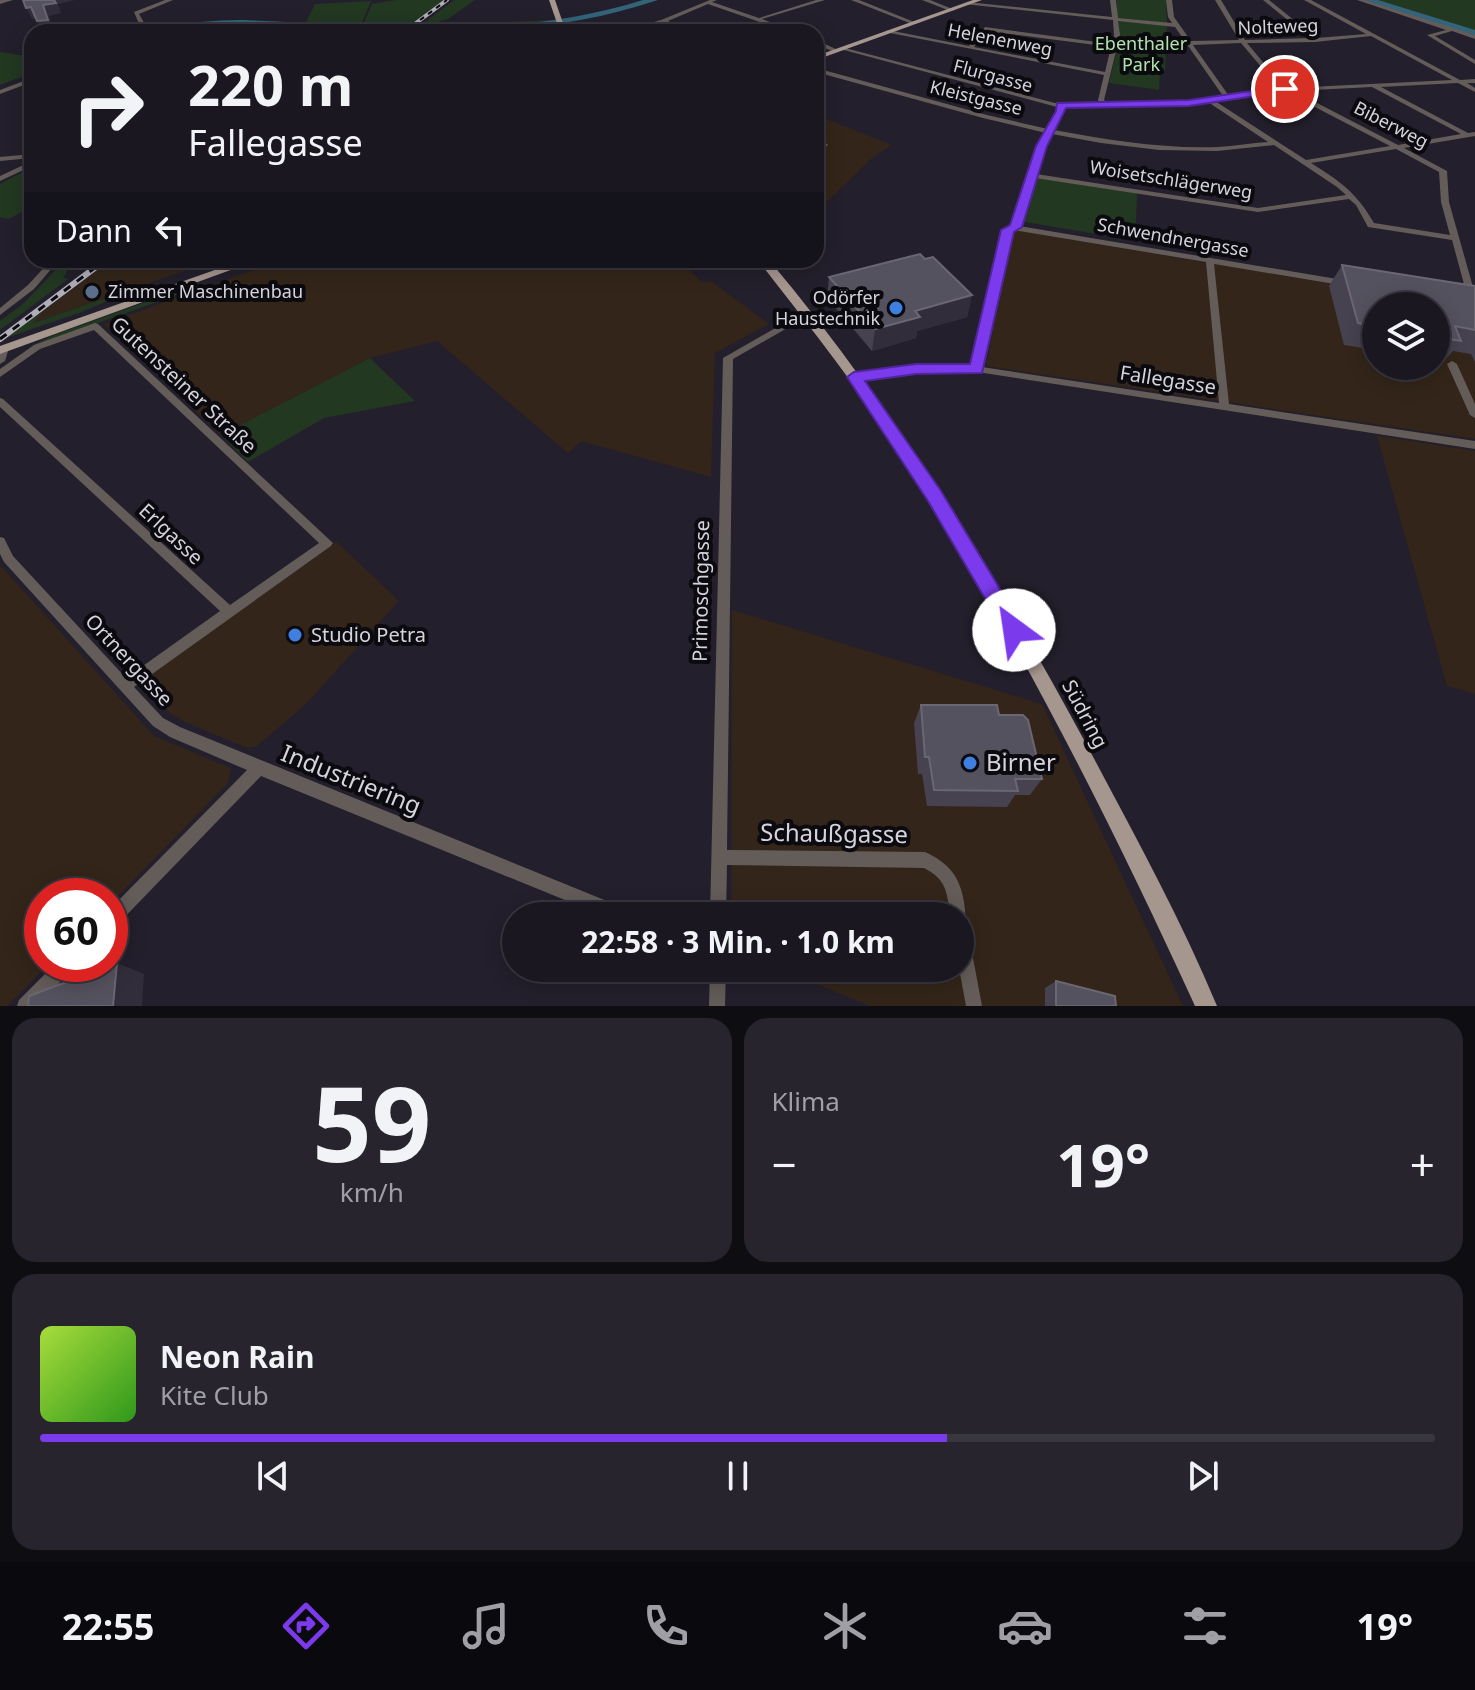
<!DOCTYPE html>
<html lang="de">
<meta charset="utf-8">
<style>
:root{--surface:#1a1721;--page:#27242e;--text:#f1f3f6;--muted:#9f9fa5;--line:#38363f;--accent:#7c3aed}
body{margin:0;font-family:"Noto Sans",sans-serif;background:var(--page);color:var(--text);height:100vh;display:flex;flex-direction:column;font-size:30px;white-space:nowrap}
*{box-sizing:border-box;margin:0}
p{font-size:26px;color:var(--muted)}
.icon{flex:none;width:44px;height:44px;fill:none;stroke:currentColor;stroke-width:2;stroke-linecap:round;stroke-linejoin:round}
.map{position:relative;height:1006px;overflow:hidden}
.details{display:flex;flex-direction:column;gap:12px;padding:12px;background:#0e0d12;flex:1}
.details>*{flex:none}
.banner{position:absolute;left:24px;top:24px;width:800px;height:244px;border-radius:24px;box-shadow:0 4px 20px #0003,0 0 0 2px var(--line);background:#1a1721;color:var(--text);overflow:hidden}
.buttons{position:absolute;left:1362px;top:292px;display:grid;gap:16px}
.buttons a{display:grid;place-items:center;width:88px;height:88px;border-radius:50%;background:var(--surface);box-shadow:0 4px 20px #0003,0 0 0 2px var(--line);font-size:40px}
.speed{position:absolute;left:24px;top:878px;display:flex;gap:16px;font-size:40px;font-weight:700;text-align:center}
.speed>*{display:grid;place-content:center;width:104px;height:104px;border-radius:50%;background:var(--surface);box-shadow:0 4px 20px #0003,0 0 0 2px var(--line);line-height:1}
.speed .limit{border:12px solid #d22;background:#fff;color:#111}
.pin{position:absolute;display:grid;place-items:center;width:68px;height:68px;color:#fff;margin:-34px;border:4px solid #fff;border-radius:50%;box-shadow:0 2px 8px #0007}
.me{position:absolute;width:88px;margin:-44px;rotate:329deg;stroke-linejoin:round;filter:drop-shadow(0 0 6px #0008)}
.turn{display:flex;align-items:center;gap:28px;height:168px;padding:0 32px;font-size:36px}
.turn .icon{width:104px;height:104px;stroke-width:2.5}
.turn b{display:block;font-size:56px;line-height:68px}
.then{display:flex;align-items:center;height:76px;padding:0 32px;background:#0003;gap:16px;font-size:30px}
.big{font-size:60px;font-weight:700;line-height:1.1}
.details .card{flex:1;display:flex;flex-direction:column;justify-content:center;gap:12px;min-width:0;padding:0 28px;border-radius:24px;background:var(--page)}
.details .dial{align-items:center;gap:0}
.dial b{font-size:104px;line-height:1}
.song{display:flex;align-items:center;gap:24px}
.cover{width:96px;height:96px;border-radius:12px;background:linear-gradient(135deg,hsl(80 70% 55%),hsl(110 70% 35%))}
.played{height:8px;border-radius:4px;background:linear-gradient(90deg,var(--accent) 65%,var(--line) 65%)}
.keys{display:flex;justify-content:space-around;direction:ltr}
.heat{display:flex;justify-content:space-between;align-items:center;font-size:44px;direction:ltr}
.details .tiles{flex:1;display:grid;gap:12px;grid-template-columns:1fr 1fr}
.card:last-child{grid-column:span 2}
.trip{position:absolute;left:502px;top:902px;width:472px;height:80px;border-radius:40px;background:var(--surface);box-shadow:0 4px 20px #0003,0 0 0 2px var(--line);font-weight:700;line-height:80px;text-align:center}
.tabs{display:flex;height:128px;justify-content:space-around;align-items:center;background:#0a090d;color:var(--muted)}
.tabs .icon{width:56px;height:56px}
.tabs .selected{color:var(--accent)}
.tabs b{font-size:36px;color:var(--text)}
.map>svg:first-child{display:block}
.industrial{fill:#332519;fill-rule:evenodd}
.green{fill:#223821}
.water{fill:#336479}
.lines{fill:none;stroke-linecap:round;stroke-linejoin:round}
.river{fill:#336479;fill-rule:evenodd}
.minor{fill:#635c58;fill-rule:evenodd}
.major{fill:#a5968e;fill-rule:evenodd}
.rail-far1-casing{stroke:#b0adb7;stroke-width:4}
.rail-casing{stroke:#b0adb7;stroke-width:6}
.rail-far1{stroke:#0b0a0f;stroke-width:2;stroke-dasharray:5;stroke-linecap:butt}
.rail{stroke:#0b0a0f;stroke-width:3;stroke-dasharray:8;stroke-linecap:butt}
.wall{fill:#464250}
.shaded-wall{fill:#312d3b}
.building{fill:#55525f;stroke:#6a6672;stroke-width:2}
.route{fill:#7c3aed;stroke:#51269a;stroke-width:2}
.service-dot{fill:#5c6f8a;stroke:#0b0a0f;stroke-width:3}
.shop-dot{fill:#3f7fe0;stroke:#0b0a0f;stroke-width:3}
.labels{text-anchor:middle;stroke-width:8;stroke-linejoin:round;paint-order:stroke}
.far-street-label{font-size:18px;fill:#d6d3dc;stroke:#0b0a0f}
.far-park-label{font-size:18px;fill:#b0e4ad;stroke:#0b0a0f}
.far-poi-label{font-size:18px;fill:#d6d3dc;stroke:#0b0a0f;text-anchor:start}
.street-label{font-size:20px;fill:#d6d3dc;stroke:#0b0a0f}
.poi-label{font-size:20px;fill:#d6d3dc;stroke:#0b0a0f;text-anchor:start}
.near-poi-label{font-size:24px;fill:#d6d3dc;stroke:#0b0a0f;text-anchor:start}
.near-street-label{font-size:24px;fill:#d6d3dc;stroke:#0b0a0f}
</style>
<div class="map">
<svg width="1475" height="1006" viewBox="0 0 1475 1006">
<rect width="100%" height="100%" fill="#231f2c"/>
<g class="industrial">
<path d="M816,115l76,30 -20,13 -56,54z"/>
<path d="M1013,230l462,78v131l-489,-73zM1376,306h60v60h-60z"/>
<path d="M111,260h106l-193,66z"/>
<path d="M281,260h398l23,22 9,-1 58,43 -54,29 -4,124 -130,-36 -13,12 -131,-112 -67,17 -149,77 -117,-111z"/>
<path d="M1377,436l98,15v243l-28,-8z"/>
<path d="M337,542l62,59 -93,103 -49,42 -10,2 -62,-26 -15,-9 -26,-27 3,-9z"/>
<path d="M0,565l154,171 77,32 -3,15 -118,121v-8h-68v68h7l-42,42h-7z"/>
<path d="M732,610l310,94 141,302h-313l-93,-38h183v-52h-229z"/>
</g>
<g class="green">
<path d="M396,0h48l-37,28 -44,-3 9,-21z"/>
<path d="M454,0h21l-27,19 -20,6 126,-5 -71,8h-66z"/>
<path d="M1117,0h49l1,23 -50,-5z"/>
<path d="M1365,0h110v34z"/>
<path d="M371,1l-10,24 -91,-3h36l9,-18z"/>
<path d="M1118,20l49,4 -2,48 -5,-1 -1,19 -50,-7 9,-38z"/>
<path d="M0,52l32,5v16l-32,12z"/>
<path d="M32,167v39l-23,13 -9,-2v-33z"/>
<path d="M1035,177l102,16 -1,32 53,8 1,17 -170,-29z"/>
<path d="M65,260h9l-11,18 5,1 -68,51v-9l24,-18z"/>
<path d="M188,287l8,1 -168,60 23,-12z"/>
<path d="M129,290l2,1 -52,22 -73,25 37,-27 -10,12z"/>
<path d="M370,358l45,43 -91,17 -76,44 -27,-27z"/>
</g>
<path class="water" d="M643,0h15c-147,49 -275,27 -425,23 -44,-1 -90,9 -134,9 48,-1 97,-13 145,-12 134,5 269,21 399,-20z"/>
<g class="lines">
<path class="river" d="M1363,0h15l97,30v6z"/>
<g class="minor">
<path d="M0,0h13l-13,4z"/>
<path d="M165,0h8l-34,14 7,12 -5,6h-6l5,-6 -6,-14z"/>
<path d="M710,0h7l-5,2 47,16 57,-18h9l-63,19 34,13h-8l-80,-28 -40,17 22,11c-11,0 -16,-6 -26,-8 -11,-3 -32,8 -46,8l43,-12z"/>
<path d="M851,0h8l58,23 -5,1z"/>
<path d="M922,0h8l25,10 -5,1z"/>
<path d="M1110,0h6l2,18 54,5 -4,-6 -2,-17h6l2,17 17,24 48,-1 -24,-40h6l24,40 65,-2 -47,-38h6l47,38 50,-4 -62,-34h7l149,80 15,-1v4h-8l8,5v4l-17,-9 -77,4 87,46 7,-1v4l-71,12 43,23 2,31 26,92v7h-6l-1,-2 -16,-59 -84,-13 -12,-22 -7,-6 -91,13 -223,-34 -16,48 330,55 1,2 -4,3 -132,-22 15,140 246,37v8l-498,-77h-61l-65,7 -2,-2 2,-2 3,-1 62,-8h57l33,-139 6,-2 27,-79 7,-13 -63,-15 -167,-46v-4l171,47 61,14 10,-18 -1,-4 -217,-58 5,-1 210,55 44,-1 -1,-2 6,-25 -219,-43 3,-2 81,16 16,-19 127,17 2,-9 -1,-15 -149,-16 3,-2 145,15zM1118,21l57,6 48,69 -34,5 -83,1 -2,-2 16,-65zM986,31l125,16 -6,25 -131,-25zM1371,36l81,44 -164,8 -6,-3 -35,-42 68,-1zM1241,43l37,44 2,2 -51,7 -36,-51zM1372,87l89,47 -63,11 -104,-54zM1286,92l104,54 -84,14 -91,-59zM1208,102l60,40c-17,1 -33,4 -50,5 -55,2 -110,-7 -164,-17l10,-19 -1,-4 126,-2zM1052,134l49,9 58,7 58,1 57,-6 63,42 9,8 -88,13 -222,-34 9,-28zM1396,149l43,23 2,30 9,33 -76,-12c-18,-31 -33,-41 -63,-60zM1013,230l193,32 13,141 -237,-36z"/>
<path d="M1357,0h8l110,35v4l-23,-8 -17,5 40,24v4l-48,-29 19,-5z"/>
<path d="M816,40l22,10 1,1 -5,1 -18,-8z"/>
<path d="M32,78v4l-32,12v-4z"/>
<path d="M816,138l11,6 1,1 -3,2 -9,-4z"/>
<path d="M32,154v4l-32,3v-4z"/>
<path d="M32,161v5l-32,15v-5z"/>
<path d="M51,260h8l-25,29 -34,26v-7l28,-23z"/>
<path d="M807,310l4,3 -1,2 -77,44 -6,491 198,2c24,11 35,25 39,50 1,8 2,12 0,20l-4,1 6,2 2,6 14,75h-16l-7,-38 1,-52h-10c-3,-24 -3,-36 -26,-48l-197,-3 -1,51h-16l13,-558z"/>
<path d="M95,323l3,1 235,219 -2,3 -197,141 29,31 17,9 449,183 2,6h-27l-343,-140 -145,150 -6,2v-19l137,-139 -77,-33 -17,-11 -149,-164 -4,-8v-17l4,1 9,18 113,122 94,-67 -220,-204v-9l3,1 227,206 89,-62 -225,-213 -54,19 -40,28v-8l34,-24z"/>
<path d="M4,345l5,3 -4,13 -5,3v-17z"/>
<path d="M1452,361l5,3 18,40v14l-5,-3 -23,-51z"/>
<path d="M55,964h19l-2,6 -35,36h-20l2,-6z"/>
<path d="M710,968h16l-1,38h-16z"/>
</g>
<g class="major">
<path d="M549,0h6l11,32h-6z"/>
<path d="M973,0h9l-166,60v-4z"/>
<path d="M243,260h15l-258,94v-8z"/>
<path d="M758,260h11c126,150 228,319 321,491 44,83 91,168 127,255h-22c-93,-203 -196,-405 -321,-591 -36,-54 -77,-104 -116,-155z"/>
</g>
<defs>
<g id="rail-far1">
<path d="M404,32l43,-32"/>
<path d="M93,269l12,-9"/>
</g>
<path id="rail" d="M0,339l96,-72"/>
</defs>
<use href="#rail-far1" class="rail-far1-casing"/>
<use href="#rail" class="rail-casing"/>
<use href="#rail-far1" class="rail-far1"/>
<use href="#rail" class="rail"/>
</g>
<g class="wall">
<path d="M925,259l47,36 -5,22 -50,14 -1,7 -44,13 -45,-53 2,-21z"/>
<path d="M1342,265l133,21v76l-4,-8 -18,-3 -10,11 -7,-1v-55h-60v44l-32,-5 -15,-59z"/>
<path d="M921,705l78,10 43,64 -12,16h-15l-8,12 -80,-1 -5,-32h-4l-4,-51z"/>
<path d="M1056,981l60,25h-71v-18z"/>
</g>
<g class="shaded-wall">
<path d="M54,0h21l-17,4 3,9 -12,3 5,14 -11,2 -6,-11 6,-16z"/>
<path d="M31,7l6,11 -5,1 -6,-11z"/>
<path d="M972,295l-5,22 -50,14 -1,7 -44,13 3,-22 40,-18z"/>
<path d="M117,963l27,11 -2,32h-29z"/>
</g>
<g class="building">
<path d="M23,0h31l2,3 -13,2 5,15 -11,1 -6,-14 -5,1z"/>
<path d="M216,25v7h-26h13v-4z"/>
<path d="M265,27v5h-9v-4z"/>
<path d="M920,254l5,5 8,-2 39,38 -57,16 5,6 -45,12 -46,-52z"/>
<path d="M1342,265l133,21v44l-20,-4 6,15 -25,-4v-31h-60v20l-18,-3z"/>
<path d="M921,705h76l2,10h24l5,5 14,59h-27l3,12 -84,-1 -5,-33h-4z"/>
<path d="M117,963l-4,43h-85l1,-10z"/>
<path d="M1056,981l59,15 1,10h-60z"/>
</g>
<path class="route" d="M1285,86l5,3 -2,2 -99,15 -123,2 -19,38 -25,81 -8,5 -32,141 -66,1 -51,7 76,110 80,133 3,6 -3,6 -7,3 -7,-3 -79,-135 -81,-124 7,-5 62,-8h54l31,-134 9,-5 26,-79 20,-35 1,-8 132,-3z"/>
<circle class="service-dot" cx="92" cy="292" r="8"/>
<g class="shop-dot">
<circle cx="896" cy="308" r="8"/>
<circle cx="295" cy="635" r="8"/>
<circle cx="970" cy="763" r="8"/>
</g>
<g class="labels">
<g class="far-street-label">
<text transform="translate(1278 27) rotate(-2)" y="6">Nolteweg</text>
<text transform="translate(1000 40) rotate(11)" y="6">Helenenweg</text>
<text transform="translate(993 76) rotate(15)" y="6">Flurgasse</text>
<text transform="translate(976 98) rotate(14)" y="6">Kleistgasse</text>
<text transform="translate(1391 125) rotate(27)" y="6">Biberweg</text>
<text transform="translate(1171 180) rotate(9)" y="6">Woisetschlägerweg</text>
<text transform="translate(1173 238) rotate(10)" y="6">Schwendnergasse</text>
</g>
<g class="far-park-label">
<text x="1141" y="50">Ebenthaler<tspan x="1141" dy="21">Park</tspan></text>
</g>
<g class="far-poi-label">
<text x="108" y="298">Zimmer Maschinenbau</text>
<text x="880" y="304" text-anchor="end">Odörfer<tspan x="880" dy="21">Haustechnik</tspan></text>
</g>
<g class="street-label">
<text transform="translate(1168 380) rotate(9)" y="7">Fallegasse</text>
<text transform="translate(184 385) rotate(43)" y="7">Gutensteiner Straße</text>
<text transform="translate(171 534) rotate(43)" y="7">Erlgasse</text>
<text transform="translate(701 591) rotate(-89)" y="7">Primoschgasse</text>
<text transform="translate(129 660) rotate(47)" y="7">Ortnergasse</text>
<text transform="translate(1085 714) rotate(62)" y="7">Südring</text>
</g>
<g class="poi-label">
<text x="311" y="642">Studio Petra</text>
</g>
<g class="near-poi-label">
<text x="986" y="771">Birner</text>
</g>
<g class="near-street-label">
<text transform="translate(351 780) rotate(22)" y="8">Industriering</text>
<text transform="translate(834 834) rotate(1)" y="8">Schaußgasse</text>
</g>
</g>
</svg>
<div class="buttons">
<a><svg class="icon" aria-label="layers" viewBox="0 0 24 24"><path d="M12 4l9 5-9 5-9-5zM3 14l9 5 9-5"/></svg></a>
</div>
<div class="speed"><div class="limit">60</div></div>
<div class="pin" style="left:1285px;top:89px;background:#d93025"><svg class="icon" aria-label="arrive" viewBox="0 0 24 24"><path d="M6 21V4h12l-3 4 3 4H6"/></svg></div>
<svg class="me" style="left:1014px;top:630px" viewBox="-20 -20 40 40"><circle r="19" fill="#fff"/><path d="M0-13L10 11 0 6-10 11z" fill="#7c3aed"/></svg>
<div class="trip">22:58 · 3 Min. · 1.0 km</div>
<div class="banner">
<div class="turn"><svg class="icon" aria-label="right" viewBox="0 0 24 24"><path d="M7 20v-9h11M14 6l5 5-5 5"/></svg><div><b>220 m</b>Fallegasse</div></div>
<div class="then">Dann<svg class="icon" aria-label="left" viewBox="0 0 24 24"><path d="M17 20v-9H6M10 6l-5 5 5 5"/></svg></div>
</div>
</div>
<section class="details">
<div class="tiles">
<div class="card dial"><b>59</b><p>km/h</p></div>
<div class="card"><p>Klima</p>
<div class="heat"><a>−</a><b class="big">19°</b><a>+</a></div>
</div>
<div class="card">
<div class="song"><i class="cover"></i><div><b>Neon Rain</b><p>Kite Club</p></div></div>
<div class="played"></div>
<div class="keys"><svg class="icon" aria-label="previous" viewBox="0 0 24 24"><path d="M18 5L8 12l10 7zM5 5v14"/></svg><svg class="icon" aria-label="pause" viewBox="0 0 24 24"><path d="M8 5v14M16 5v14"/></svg><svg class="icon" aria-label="next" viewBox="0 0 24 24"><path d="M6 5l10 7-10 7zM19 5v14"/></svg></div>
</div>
</div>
</section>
<nav class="tabs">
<b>22:55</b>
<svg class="icon selected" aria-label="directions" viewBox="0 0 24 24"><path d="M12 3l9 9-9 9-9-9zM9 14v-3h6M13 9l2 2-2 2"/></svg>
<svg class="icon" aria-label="music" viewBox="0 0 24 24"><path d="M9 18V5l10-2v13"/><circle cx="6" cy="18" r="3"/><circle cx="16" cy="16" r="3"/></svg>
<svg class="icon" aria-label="phone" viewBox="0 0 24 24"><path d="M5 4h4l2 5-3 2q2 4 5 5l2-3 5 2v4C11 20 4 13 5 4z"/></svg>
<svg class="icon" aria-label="climate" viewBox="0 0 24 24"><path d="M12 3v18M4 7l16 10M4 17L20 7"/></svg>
<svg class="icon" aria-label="car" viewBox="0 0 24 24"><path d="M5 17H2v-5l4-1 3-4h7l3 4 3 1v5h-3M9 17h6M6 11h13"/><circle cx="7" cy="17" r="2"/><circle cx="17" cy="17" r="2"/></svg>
<svg class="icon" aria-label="filters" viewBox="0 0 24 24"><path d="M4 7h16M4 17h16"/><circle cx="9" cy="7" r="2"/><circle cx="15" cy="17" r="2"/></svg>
<b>19°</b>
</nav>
